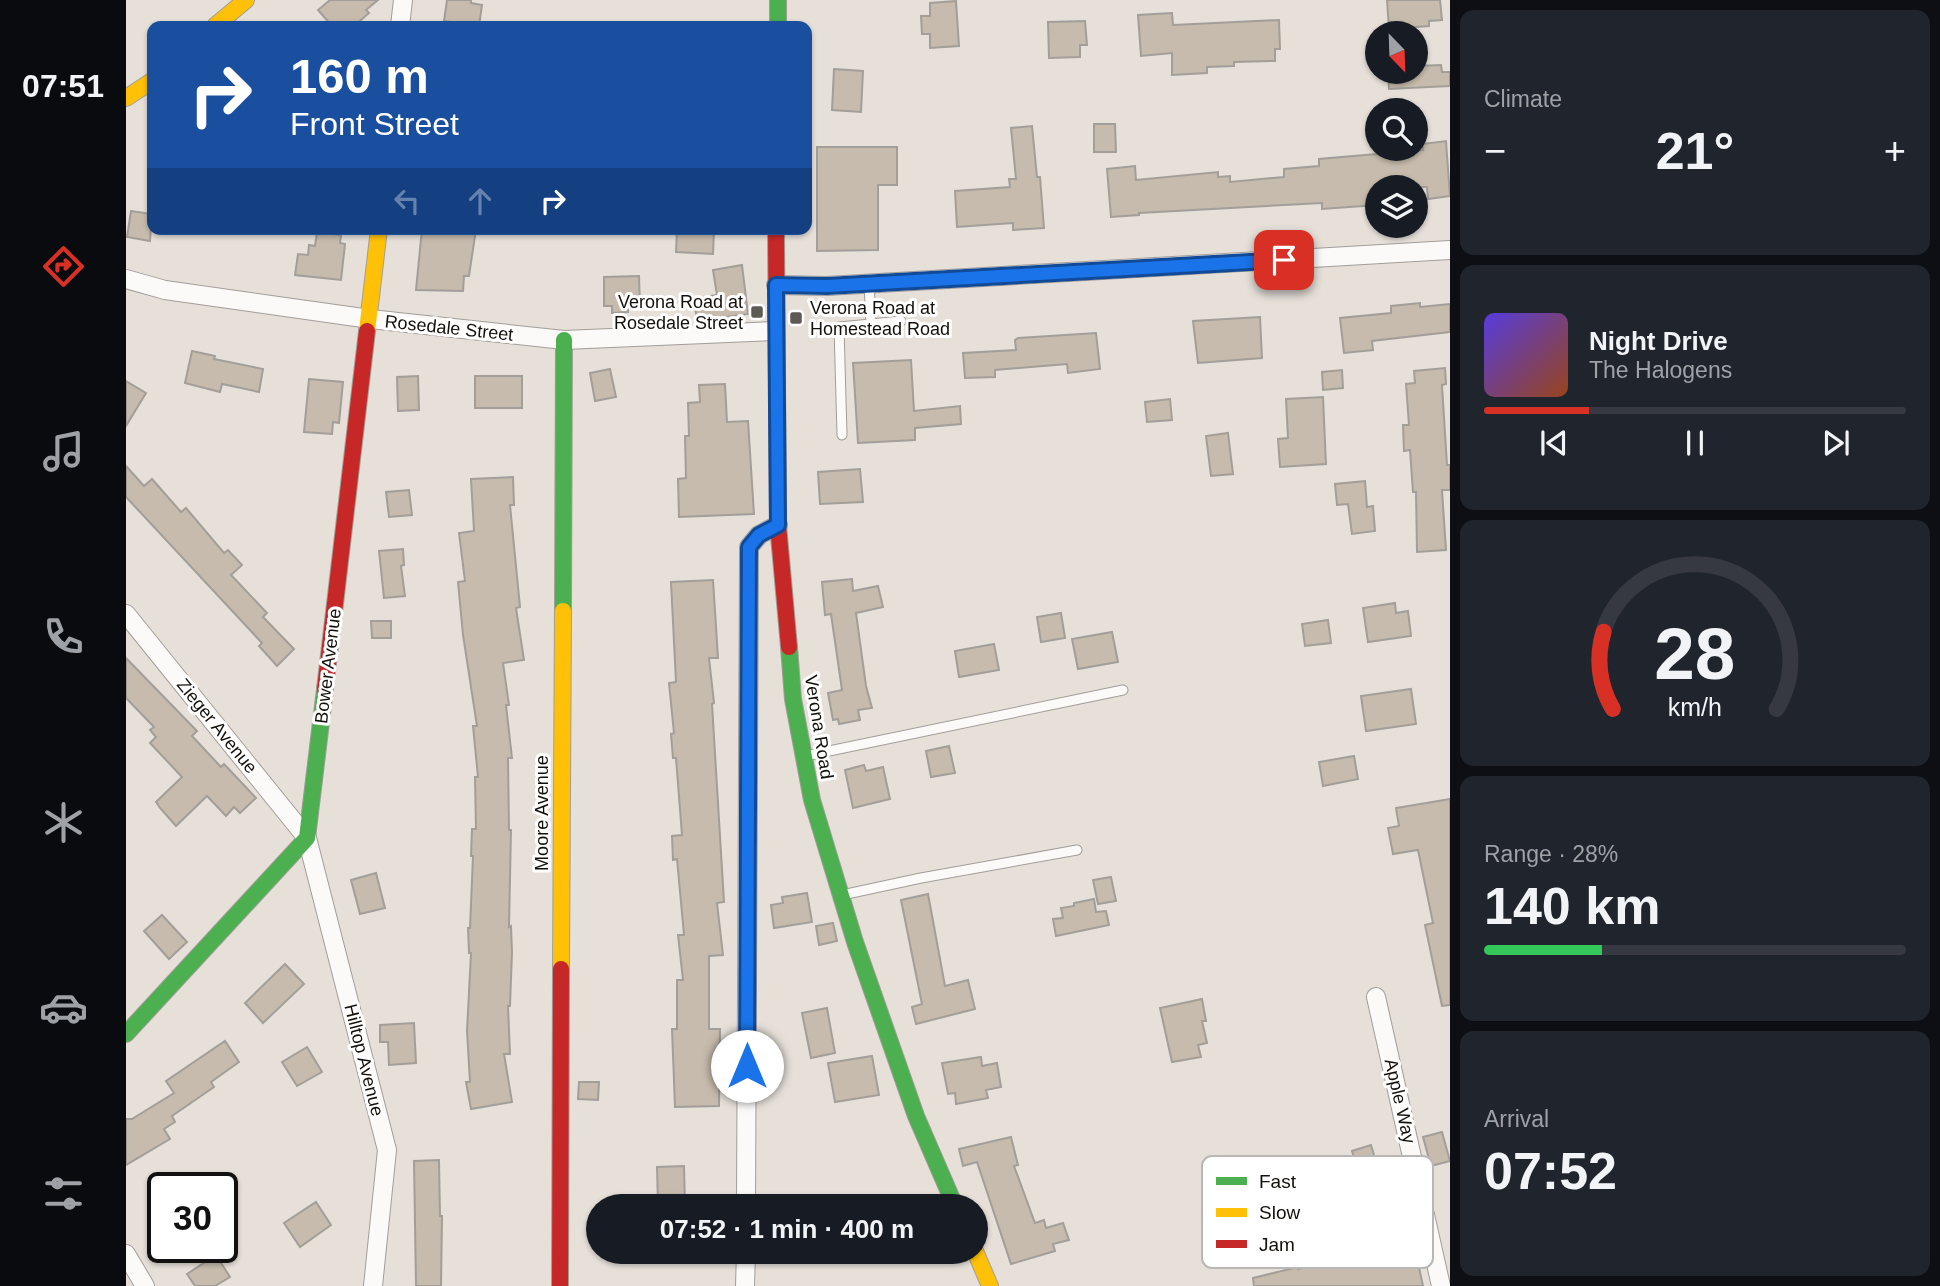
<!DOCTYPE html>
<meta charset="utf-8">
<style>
:root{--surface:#171b24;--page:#20242c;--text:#f1f3f6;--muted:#9ea1a6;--line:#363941;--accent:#d93025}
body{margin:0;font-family:Helvetica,sans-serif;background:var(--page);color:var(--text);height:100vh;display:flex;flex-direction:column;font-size:26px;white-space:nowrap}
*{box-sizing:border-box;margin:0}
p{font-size:23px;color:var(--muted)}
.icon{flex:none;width:38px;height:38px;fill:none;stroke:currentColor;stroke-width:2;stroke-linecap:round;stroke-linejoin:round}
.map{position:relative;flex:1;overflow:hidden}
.drawer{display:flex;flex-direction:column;gap:10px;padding:10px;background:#0d0f14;width:490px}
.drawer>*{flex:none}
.banner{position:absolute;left:21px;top:21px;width:665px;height:214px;border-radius:14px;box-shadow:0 2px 5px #0004;background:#1a4fa0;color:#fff;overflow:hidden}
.needle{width:46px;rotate:157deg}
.controls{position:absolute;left:1239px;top:21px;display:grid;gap:14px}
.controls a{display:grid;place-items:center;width:63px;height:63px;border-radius:50%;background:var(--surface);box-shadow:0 2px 5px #0004;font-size:35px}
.speed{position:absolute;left:21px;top:1172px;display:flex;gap:14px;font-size:35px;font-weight:700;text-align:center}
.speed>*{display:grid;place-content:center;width:91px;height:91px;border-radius:50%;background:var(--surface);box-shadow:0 2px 5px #0004;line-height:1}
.speed .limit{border:4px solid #111;border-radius:10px;background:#fff;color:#111}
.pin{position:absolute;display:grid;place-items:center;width:60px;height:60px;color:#fff;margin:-30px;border-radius:14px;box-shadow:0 4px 10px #0006}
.me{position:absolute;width:77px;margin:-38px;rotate:0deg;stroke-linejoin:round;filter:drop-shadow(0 0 5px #0008)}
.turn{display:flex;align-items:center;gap:24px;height:147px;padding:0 28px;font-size:32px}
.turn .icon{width:91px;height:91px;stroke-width:2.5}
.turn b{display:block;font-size:49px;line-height:60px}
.lanes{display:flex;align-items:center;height:66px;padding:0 28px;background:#0003;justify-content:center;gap:35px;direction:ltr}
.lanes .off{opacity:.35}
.big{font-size:52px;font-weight:600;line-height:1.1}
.drawer .widget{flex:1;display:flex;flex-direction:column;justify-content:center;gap:10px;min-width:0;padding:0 24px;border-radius:14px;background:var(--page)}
.drawer .dial{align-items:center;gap:0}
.dial svg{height:182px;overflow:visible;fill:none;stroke:var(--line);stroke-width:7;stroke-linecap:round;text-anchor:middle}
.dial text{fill:var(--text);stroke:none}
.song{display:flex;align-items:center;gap:21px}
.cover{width:84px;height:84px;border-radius:10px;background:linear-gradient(135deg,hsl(250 70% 55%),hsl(20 70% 35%))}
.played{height:7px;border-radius:4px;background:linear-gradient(90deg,var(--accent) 25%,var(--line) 25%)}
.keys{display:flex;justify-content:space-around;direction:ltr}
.heat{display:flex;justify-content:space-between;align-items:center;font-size:38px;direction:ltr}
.charge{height:10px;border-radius:5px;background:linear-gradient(90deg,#34c759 28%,var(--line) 0)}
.trip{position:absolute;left:460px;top:1194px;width:402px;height:70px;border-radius:35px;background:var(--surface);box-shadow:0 2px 5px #0004;font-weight:600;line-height:70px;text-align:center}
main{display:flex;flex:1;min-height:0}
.tabs{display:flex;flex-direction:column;width:126px;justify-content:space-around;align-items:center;background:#090b0e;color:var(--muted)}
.tabs .icon{width:49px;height:49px}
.tabs .on{color:var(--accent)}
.tabs b{font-size:32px;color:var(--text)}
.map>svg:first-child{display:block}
.building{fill:#c6bbac;stroke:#a29e99;stroke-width:2}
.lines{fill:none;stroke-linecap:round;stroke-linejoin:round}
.lane-casing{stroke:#a29d99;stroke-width:11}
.street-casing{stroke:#a29d99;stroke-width:20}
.fast-casing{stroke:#a29d99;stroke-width:18}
.slow-casing{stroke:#a29d99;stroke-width:18}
.jam-casing{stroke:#a29d99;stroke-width:18}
.lane{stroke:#fbfaf9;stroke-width:9}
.street{stroke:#fbfaf9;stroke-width:18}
.fast{stroke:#4caf50;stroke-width:16}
.slow{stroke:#ffc107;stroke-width:16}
.jam{stroke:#c62828;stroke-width:16}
.route-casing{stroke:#114b97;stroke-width:18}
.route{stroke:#1a73e8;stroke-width:12}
.poi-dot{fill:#5d5953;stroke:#fff;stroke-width:2.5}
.labels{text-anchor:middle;stroke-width:6;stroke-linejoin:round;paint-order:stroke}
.poi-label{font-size:18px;fill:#13100b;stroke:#fff;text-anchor:end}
.street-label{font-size:18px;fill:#13100b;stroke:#fff}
.key{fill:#fff;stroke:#b8b7b6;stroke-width:2}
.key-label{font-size:19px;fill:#13100b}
</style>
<main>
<nav class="tabs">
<b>07:51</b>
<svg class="icon on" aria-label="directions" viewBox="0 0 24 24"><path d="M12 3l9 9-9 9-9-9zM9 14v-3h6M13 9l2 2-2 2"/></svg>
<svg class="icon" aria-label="music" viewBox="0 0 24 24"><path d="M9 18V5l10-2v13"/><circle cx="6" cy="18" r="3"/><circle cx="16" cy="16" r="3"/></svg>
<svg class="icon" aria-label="phone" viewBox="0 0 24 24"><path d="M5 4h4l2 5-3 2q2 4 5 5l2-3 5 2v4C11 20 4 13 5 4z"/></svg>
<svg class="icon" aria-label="climate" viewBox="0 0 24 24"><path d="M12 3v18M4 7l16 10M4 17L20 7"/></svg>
<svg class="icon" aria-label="car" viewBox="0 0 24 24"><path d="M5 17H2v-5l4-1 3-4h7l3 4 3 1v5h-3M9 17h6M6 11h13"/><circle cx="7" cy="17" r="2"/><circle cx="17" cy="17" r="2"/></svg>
<svg class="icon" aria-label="filters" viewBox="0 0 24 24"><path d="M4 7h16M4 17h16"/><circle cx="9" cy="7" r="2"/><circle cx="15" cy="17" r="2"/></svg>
</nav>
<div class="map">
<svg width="1324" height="1286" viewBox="0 0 1324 1286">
<rect width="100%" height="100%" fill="#e6e0d9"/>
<g class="building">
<path d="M204,0h48l-12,10 3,3 -15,13h-22l-14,-16z"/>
<path d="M321,0h24v3l11,2 -3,21 -35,-5z"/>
<path d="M1261,0h53l2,20 -13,1v5l-40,3z"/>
<path d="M830,1l3,45 -29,2v-14h-8l-1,-18h9v-13z"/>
<path d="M1046,13l1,12 106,-5 1,29h-5v12l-41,1v4l-27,1v6l-35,2v-22l-31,3 -3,-41z"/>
<path d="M959,21l2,24h-7v12l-31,1 -1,-36z"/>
<path d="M1315,65l1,7h8v14l-61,3 -1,-17h28v-6z"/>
<path d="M708,69l29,2 -2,41 -29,-2z"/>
<path d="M968,124h21l1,28h-22z"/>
<path d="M906,126l5,51h3l4,51 -31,2v-7l-56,4 -2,-36 55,-4 -1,-8h7l-5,-51z"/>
<path d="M1320,141l4,55 -22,3 -1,-12h-50v18l-55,4v-6l-183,10v2l-28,2 -4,-48 28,-3 1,14 82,-8v5l12,-1v6l54,-5v-8l35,-3v-7l104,-9 -1,-6z"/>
<path d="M691,147h80v38h-19v65l-61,1z"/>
<path d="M5,211l21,3 -2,27 -23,-4z"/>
<path d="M296,229h54l-7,47h-5l-1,15 -47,-1z"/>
<path d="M551,229h37l-1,25 -37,-2z"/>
<path d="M191,232l24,3 -1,8 5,1 -4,36 -46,-5 3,-21 10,1 1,-10 6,1z"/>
<path d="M616,265l6,49 -51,7 -3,-23 23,-3 -4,-25z"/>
<path d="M513,276l1,30h-12v6l-16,1v-7h-8v-29z"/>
<path d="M1294,303v4l30,-3v28l-78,9 1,9 -29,3 -4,-35 51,-5v-7z"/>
<path d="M1134,317l2,41 -64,5 -5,-42z"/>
<path d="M970,333l4,36 -32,4 -1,-9 -72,6v7l-30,1 -2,-25 53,-3 -1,-10 3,-2z"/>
<path d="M66,351l23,5 -1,3 49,10 -4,23 -37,-8 -2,8 -35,-9z"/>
<path d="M785,360l3,51 46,-5 1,18 -46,4v12l-57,3 -5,-80z"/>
<path d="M1319,368l1,16 -4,1 5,80h3v25h-8l4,60 -29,2 -1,-60h-3l-3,-42 -6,1 -1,-26h6l-3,-41 9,-1 -1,-12z"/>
<path d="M484,369l6,28 -21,4 -5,-28z"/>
<path d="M1216,370l1,18 -20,2 -1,-18z"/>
<path d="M292,376l1,34 -21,1 -1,-34z"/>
<rect x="349" y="376" width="47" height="32"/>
<path d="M183,379l34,3 -4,41 -6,-1 -1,12 -28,-2z"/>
<path d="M0,381l20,12 -20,33z"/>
<path d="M599,384l2,38 21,-1 6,93 -75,3 -1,-38 8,-1 -1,-42h4l-1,-33 12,-1 -1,-17z"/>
<path d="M1197,397l3,67 -46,3 -2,-28 10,-1 -2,-39z"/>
<path d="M1044,399l2,21 -25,2 -2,-20z"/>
<path d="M1102,433l5,41 -22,2 -5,-40z"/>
<path d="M0,466l18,20 8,-7 29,33 5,-4 38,45 4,-3 14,15 -11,10 36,38 -4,4 31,32 -17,17 -18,-20 3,-3 -136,-146z"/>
<path d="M734,469l3,33 -43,2 -2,-32z"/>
<path d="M387,477l1,28h-4l10,102 -4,1 8,52 -21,3 6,42h-3l6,53h-4l1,72h2l-2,97 2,-1 1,26 -2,54h-2l2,48h-6l8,48 -41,7 -5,-27h4l-3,-51 4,-78h-2l-1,-25h2l3,-72h-2l1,-27h4l-1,-52h3l-5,-51h4l-14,-91 -5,-53 7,-1 -6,-48 15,-2 -3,-52z"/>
<path d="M1239,481l2,26 6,-1 2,25 -23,3 -4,-30 -11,1 -2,-21z"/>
<path d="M283,490l3,25 -23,2 -3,-25z"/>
<path d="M277,549l1,16 -3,1 4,30 -21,2 -5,-47z"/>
<path d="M726,579l1,12 25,-5 5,21 -27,6 10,73 6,22 -14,2 2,10 -21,4 -1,-5 -5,1 -5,-27 14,-3 -11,-76 -6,1 -3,-33z"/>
<path d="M587,580l5,78h-9l5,45 -2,1 12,198 -7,1 6,52 -14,1v73h11l-1,77 -44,1 -3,-78h5v-49h6l-5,-45h6l-7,-76 -4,1 -1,-24 10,-1 -6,-77h-3l-2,-24 3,-1 -5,-50 7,-1 -5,-100z"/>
<path d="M1269,603l1,10 12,-2 3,25 -43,6 -5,-34z"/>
<path d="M935,613l4,25 -24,4 -4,-25z"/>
<path d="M1202,620l3,23 -26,3 -3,-22z"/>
<path d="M245,621h20v17h-19z"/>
<path d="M986,632l6,30 -40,7 -6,-30z"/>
<path d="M868,644l5,26 -40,7 -4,-26z"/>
<path d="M0,658l71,73 -5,5 29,31 3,-3 32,34 -16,15 -6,-6 -8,9 -19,-20 -31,30 -16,-18 -4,-6 26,-25 -32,-34 6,-6 -6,-7 4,-3 -28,-29z"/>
<path d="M1285,689l5,35 -50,7 -5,-35z"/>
<path d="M823,746l6,27 -24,4 -5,-26z"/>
<path d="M1228,756l4,23 -35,7 -4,-24z"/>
<path d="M738,765l2,6 17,-4 7,32 -37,9 -8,-38z"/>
<path d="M1324,799v206l-8,1 -17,-81 8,-2 -15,-73 -25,4 -5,-26 11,-2 -3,-18z"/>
<path d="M250,873l9,35 -25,6 -9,-34z"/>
<path d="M985,877l5,24 -18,3 -5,-24z"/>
<path d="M681,893l5,29 -38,6 -3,-23 12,-2 -1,-6z"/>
<path d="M802,894l17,92 23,-6 7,29 -59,15 -4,-17 10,-3 -21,-104z"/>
<path d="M968,899l2,13 10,-1 3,14 -53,11 -3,-17 10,-1 -2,-10 13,-2v-3z"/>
<path d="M36,915l25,27 -18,17 -25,-28z"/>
<path d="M707,923l4,18 -18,4 -3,-19z"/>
<path d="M159,964l19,20 -41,39 -18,-20z"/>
<path d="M1076,999l4,22h-4l5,22 -9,2 3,12 -29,5 -12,-54z"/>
<path d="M701,1008l8,45 -24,5 -9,-45z"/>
<path d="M288,1023l2,40 -27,2 -1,-23h-8v-17z"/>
<path d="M99,1041l14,21 -28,20 3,5 -42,29 3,6 -11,7 6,10 -44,26v-46h6l42,-26 -8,-12z"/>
<path d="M181,1047l15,25 -25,14 -15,-24z"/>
<path d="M746,1056l7,39 -44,7 -7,-39z"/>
<path d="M855,1057l1,9 15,-3 4,24 -15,3 2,8 -32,6 -1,-11 -7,1 -6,-31z"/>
<path d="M453,1082h20l-1,18 -20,-1z"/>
<path d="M1316,1132l8,29 -19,5 -8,-29z"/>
<path d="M885,1137l7,28 -4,1 21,57 9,-3 2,8 17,-5 6,17 -16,4 2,7 -44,13 -34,-102 -14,4 -4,-17z"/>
<path d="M1245,1145l7,23 -19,6 -7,-23z"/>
<path d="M313,1160l1,56h2l-1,70h-25l-2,-125z"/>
<path d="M558,1166l1,40h-27l-1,-39z"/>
<path d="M190,1202l15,23 -31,22 -16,-24z"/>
<path d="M1236,1224l10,38 44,-9 7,33h-169l-1,-8 45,-11v2l48,-11 -6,-28z"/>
<path d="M90,1255l14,22 -15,9h-20l-8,-12z"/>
</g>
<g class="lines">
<defs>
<g id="lane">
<path d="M745,324l30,-3"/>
<path d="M716,435l-3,-108 32,-3 -2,-40"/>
<path d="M679,756l318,-66"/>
<path d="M716,895l79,-17 156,-28"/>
</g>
<g id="street">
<path d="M274,26l3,-26"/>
<path d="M0,279l39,11 205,29 194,21 211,-9"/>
<path d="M650,285l51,1 623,-36"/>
<path d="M0,614l181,224 80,312 -14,136"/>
<path d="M1250,997l65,289"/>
<path d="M620,1206l3,-659 10,-12 19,-10"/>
<path d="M0,1254l19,32"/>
<path d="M619,1286l1,-35"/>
</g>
<g id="fast">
<path d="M652,0v26"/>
<path d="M437,611l1,-271"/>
<path d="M663,647l4,52 19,101 43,142 61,174 39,90"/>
<path d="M0,1034l181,-196 18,-149"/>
</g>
<g id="slow">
<path d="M89,26l31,-26"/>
<path d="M0,98l26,-17"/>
<path d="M241,331l12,-102"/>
<path d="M435,969l2,-358"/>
<path d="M849,1251l15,35"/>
</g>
<g id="jam">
<path d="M650,229l2,296 11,122"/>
<path d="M199,689l42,-358"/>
<path d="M434,1286l1,-317"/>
</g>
</defs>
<use href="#lane" class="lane-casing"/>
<use href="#street" class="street-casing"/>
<use href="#fast" class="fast-casing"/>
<use href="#slow" class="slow-casing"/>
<use href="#jam" class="jam-casing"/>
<use href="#lane" class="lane"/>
<use href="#street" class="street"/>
<use href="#fast" class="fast"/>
<use href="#slow" class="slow"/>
<use href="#jam" class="jam"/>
</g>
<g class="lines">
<defs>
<path id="route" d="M621,1066l2,-519 10,-12 19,-10 -2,-240 51,1 457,-26"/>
</defs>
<use href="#route" class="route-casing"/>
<use href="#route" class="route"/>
</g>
<g class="poi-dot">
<rect x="624" y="305" width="14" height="14" rx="3.5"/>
<rect x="663" y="311" width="14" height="14" rx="3.5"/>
</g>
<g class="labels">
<g class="poi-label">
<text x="617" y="308">Verona Road at<tspan x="617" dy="21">Rosedale Street</tspan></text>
<text x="684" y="314" text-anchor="start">Verona Road at<tspan x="684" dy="21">Homestead Road</tspan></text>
</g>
<g class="street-label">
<text transform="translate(323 328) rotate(6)" y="6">Rosedale Street</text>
<text transform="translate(202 666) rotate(-83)" y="6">Bower Avenue</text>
<text transform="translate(91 726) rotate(51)" y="6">Zieger Avenue</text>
<text transform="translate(693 727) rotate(81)" y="6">Verona Road</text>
<text transform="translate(416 813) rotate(-90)" y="6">Moore Avenue</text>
<text transform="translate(238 1060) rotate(76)" y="6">Hilltop Avenue</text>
<text transform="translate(1274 1101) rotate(77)" y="6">Apple Way</text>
</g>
</g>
<rect x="1076" y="1156" width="231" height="112" rx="10" class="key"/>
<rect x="1090" y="1177" width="31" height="8" fill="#4caf50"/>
<rect x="1090" y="1208" width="31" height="9" fill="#ffc107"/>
<rect x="1090" y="1240" width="31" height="8" fill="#c62828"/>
<g class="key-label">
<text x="1133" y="1188">Fast</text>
<text x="1133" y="1219">Slow</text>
<text x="1133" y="1251">Jam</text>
</g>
</svg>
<div class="controls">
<a><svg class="needle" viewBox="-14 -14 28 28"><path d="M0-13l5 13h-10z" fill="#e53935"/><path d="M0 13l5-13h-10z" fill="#9ea1a6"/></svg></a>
<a><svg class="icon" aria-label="search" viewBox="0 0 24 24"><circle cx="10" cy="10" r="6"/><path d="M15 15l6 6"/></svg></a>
<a><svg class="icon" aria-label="layers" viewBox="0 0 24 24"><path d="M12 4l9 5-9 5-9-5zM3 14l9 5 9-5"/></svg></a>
</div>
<div class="speed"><div class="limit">30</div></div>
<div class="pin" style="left:1158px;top:260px;background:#d93025"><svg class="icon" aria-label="arrive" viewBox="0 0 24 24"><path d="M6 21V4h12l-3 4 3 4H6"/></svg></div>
<svg class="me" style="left:621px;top:1066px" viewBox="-20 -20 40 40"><circle r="19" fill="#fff"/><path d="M0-13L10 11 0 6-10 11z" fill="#1a73e8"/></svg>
<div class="trip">07:52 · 1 min · 400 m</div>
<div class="banner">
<div class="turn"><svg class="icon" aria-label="right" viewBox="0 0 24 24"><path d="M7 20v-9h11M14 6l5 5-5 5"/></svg><div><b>160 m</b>Front Street</div></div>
<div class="lanes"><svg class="icon off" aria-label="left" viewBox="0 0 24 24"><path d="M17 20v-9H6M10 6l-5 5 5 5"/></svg><svg class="icon off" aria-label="ahead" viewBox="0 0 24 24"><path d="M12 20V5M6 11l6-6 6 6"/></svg><svg class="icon" aria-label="right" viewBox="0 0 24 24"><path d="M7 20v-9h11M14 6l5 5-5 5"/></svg></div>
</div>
</div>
<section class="drawer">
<div class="widget"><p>Climate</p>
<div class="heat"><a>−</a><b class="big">21°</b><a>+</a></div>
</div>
<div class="widget">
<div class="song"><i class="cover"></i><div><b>Night Drive</b><p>The Halogens</p></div></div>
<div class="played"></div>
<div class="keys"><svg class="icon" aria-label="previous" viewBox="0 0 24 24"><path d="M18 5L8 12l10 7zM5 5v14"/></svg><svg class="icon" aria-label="pause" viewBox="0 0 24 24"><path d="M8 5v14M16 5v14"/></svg><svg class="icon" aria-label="next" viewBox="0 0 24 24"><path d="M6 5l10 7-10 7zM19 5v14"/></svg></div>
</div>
<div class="widget dial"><svg viewBox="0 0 100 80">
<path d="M14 69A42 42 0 1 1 86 69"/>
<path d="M14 69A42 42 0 0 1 10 35" stroke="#d93025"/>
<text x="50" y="56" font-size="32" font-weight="700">28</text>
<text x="50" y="72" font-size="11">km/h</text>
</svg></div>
<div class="widget"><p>Range · 28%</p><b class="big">140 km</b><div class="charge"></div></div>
<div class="widget"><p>Arrival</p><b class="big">07:52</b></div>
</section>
</main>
